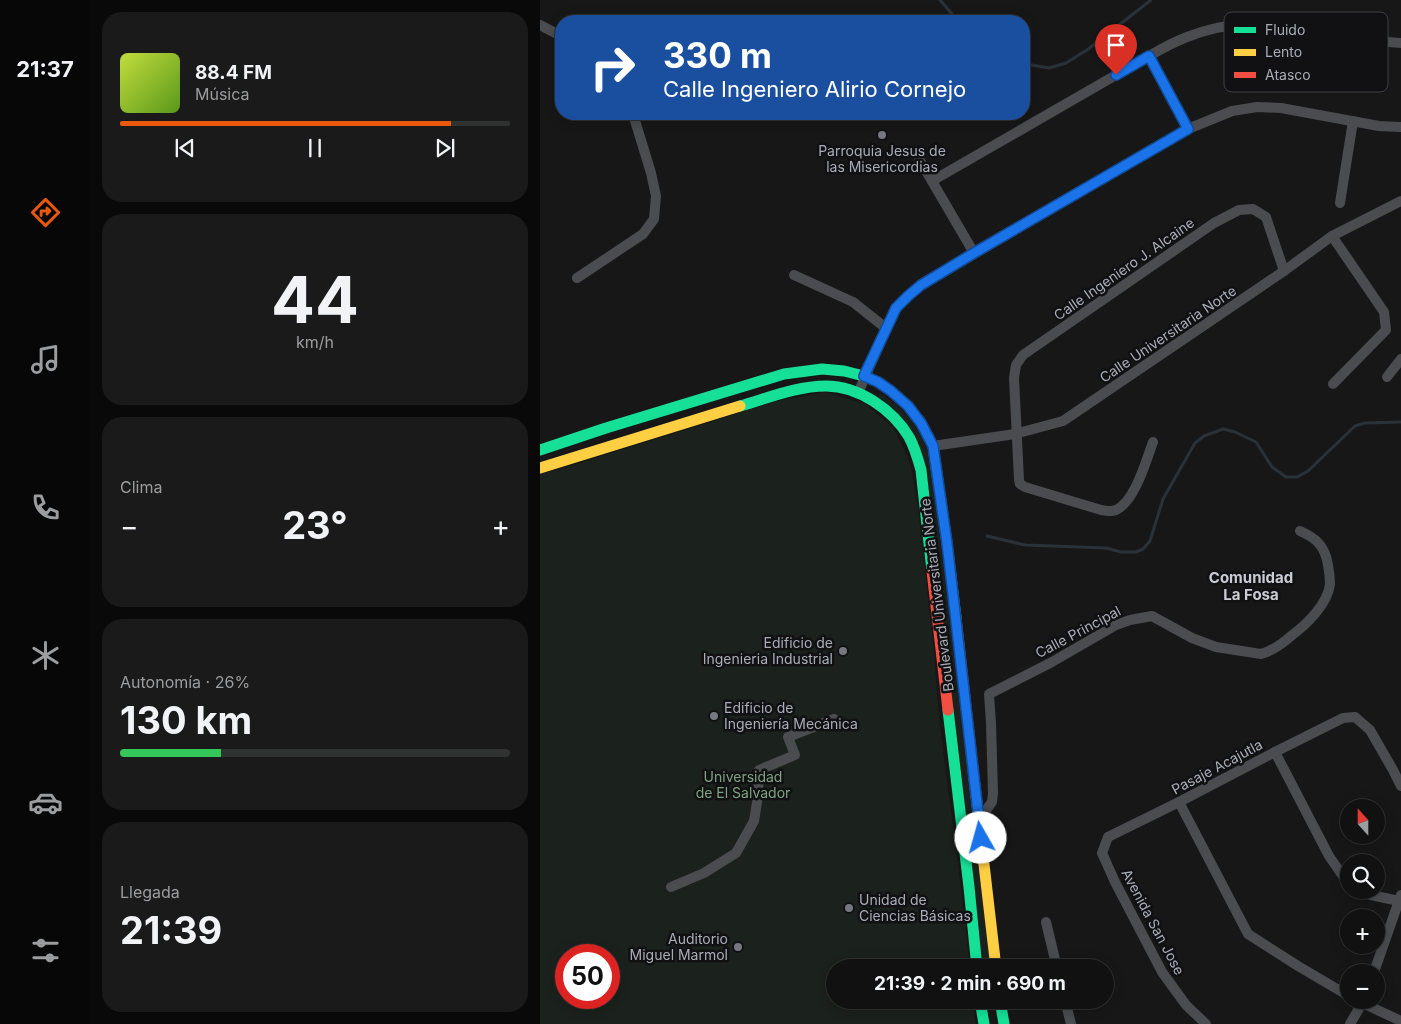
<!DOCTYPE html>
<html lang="es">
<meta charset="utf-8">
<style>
:root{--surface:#111;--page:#1a1a1a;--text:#f1f3f6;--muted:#9c9d9f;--line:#303131;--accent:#ea580c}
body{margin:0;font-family:Inter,sans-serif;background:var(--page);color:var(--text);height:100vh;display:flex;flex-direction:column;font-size:19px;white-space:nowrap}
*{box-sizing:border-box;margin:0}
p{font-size:16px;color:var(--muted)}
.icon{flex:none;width:28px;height:28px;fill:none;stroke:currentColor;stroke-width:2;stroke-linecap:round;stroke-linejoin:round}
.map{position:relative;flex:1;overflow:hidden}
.drawer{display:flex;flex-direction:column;gap:12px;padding:12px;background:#090909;width:450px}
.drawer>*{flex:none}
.guide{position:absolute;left:15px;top:15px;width:475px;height:105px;border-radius:20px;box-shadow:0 2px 12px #0003,0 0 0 1px var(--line);background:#1a4fa0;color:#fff;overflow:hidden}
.needle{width:32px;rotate:339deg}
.tools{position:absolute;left:800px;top:799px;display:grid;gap:10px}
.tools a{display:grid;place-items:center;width:45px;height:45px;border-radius:50%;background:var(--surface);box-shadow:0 2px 12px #0003,0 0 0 1px var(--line);font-size:25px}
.speed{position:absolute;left:15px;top:944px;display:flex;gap:10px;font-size:25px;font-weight:700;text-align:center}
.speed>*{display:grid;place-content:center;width:65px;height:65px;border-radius:50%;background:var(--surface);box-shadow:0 2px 12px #0003,0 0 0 1px var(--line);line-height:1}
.speed .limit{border:8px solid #d22;background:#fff;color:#111}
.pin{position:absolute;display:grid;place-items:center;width:42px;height:42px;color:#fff;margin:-51px -21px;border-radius:50% 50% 50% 0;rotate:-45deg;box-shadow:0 0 5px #0007}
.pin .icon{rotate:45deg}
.me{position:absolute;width:55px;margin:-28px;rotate:353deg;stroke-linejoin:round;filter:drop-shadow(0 0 4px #0008)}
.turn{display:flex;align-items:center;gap:18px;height:105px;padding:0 25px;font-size:22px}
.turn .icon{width:65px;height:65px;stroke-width:2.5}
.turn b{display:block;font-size:35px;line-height:42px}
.big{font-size:38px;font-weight:700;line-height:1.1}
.drawer .widget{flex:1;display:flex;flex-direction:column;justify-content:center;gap:8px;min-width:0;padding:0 18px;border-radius:20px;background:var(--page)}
.drawer .dial{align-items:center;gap:0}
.dial b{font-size:65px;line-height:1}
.song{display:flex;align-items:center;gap:15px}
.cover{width:60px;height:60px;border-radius:8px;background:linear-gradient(135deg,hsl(70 70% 55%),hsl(90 70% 35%))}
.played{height:5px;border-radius:2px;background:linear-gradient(90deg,var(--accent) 85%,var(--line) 85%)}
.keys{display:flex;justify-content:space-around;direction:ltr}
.heat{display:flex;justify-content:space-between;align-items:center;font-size:28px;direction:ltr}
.charge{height:8px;border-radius:4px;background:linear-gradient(90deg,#34c759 26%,var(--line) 0)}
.trip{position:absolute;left:286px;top:959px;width:288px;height:50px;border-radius:25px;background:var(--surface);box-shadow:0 2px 12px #0003,0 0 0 1px var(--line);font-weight:700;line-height:50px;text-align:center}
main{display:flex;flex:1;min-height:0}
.tabs{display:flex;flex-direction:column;width:90px;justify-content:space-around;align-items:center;background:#070707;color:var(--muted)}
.tabs .icon{width:35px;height:35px}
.tabs .current{color:var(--accent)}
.tabs b{font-size:22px;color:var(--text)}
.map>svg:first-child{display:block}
.green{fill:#1b211c;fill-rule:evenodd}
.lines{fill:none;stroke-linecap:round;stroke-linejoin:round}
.stream{stroke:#2a3239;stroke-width:3}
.street{stroke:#4b4c50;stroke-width:10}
.fast{stroke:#16e098;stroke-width:11}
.slow{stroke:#ffcf43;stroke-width:11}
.jam{stroke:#f24e42;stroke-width:11}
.route-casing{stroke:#114b97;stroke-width:12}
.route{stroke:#1a73e8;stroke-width:9}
.poi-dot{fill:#757880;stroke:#111113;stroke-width:2}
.labels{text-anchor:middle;stroke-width:5;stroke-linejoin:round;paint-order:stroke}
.poi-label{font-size:14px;fill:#a8adb8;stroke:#111113;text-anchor:end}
.street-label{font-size:14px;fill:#a8adb8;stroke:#111113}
.park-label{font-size:14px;fill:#7fa381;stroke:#111113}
.neighbourhood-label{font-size:15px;font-weight:bold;fill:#c9ccd4;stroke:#111113}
.key{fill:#111113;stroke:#3e4045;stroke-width:1}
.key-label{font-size:14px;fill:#a8adb8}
</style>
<main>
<nav class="tabs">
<b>21:37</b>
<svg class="icon current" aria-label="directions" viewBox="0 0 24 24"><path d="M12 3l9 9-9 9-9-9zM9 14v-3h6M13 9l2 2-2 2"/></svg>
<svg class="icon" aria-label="music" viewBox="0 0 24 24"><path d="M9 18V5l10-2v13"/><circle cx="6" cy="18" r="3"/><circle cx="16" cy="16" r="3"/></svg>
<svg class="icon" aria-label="phone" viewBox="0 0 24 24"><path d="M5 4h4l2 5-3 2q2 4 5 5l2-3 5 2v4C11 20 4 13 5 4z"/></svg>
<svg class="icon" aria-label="climate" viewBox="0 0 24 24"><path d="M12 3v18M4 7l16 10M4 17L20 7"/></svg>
<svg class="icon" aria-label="car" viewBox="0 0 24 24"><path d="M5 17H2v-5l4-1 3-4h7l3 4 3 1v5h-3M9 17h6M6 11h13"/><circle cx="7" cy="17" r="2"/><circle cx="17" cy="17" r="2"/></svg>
<svg class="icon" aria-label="filters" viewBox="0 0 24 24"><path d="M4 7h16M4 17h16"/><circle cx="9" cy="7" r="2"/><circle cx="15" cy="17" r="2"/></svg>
</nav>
<section class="drawer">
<div class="widget">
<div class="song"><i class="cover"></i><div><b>88.4 FM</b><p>Música</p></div></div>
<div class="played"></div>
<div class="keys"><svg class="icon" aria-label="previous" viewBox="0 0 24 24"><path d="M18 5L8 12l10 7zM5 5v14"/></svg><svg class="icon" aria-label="pause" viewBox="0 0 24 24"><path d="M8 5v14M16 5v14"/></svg><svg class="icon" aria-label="next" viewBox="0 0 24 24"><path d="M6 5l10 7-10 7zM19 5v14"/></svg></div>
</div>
<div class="widget dial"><b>44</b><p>km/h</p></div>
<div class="widget"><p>Clima</p>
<div class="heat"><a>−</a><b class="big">23°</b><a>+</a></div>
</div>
<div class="widget"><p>Autonomía · 26%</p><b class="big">130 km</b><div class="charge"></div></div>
<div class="widget"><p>Llegada</p><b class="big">21:39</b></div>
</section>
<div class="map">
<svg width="861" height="1024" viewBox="0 0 861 1024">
<rect width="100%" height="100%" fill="#171717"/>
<g class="green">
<path d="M285,392l40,12 28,23 10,20 8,19 7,43 16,144 6,74 19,144 11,96 -135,1v32h137l4,24h-436v-551l17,-3 220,-69zM26,955h43v43h-43z"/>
<path d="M340,394h2c26,18 41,38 49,69l60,504h-8l-58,-498 -48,-70z"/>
</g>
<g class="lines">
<g class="stream">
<path d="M400,0l18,21"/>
<path d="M484,66l8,-1 17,3 17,-5 21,-13 64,-50"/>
<path d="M447,536l38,9 81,3 15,4h15l7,-3 7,-8 13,-42 32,-56 9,-7 19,-7 12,3 21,10 16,25 14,10h11l11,-6 47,-45 10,-3 36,-1"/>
</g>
<g class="street">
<path d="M0,25l21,11"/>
<path d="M609,56l39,73"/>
<path d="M379,159l55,94"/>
<path d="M392,181l217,-125c12,-7 25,-14 38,-19 41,-16 88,-18 132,-10 6,1 12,4 18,6 21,5 42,9 64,10"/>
<path d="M800,203l13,-82"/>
<path d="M792,236l52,76 2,18 -53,54"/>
<path d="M254,275l59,27 34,27"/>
<path d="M37,278l66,-44 11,-15 2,-23 -5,-23 -18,-59"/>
<path d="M847,377l14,-18"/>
<path d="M318,393l38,-85 12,-12 13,-11 267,-156 44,-18 25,-4 24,1 98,18 22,1"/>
<path d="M613,442c-7,19 -18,59 -37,68 -5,2 -10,1 -15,0l-76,-23 -5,-3 -1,-4 -5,-102 2,-13 7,-10 191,-132 25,-13 14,-1 13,8 18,54"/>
<path d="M393,446l82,-12 48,-13 221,-150 48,-35 69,-35"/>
<path d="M735,752l54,104 16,23 4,2"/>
<path d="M639,802l69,132 50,32 51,30"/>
<path d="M439,820l13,-18 1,-9 -2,-70 -2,-29 63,-32 64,-37 14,-5 22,-4 40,22 24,9 45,7c11,-3 21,-10 30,-18 15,-11 37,-32 39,-52 0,-6 -1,-13 -2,-19 -3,-19 -12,-27 -28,-34"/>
<path d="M131,887l33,-14 32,-20 18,-32 4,-25 1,-26 36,-15 -7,-18 46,-18"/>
<path d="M824,890l7,5 28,6"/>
<path d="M506,922l11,46"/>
<path d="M834,972l27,-77"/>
<path d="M525,1000l6,24"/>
<path d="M816,1000l45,21"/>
<path d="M666,1024l-20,-19 -24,-33 -47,-90 -13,-29 6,-16 71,-35 96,-50 68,-34 12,-1 15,13 23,40 8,16"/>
<path d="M810,1024l14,-24"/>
</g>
<g class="fast">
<path d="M200,406c28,-8 57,-20 86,-20 33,0 67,24 83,51 6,11 9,22 12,33l11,101"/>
<path d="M0,450l66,-22 178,-54 38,-5 22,2 20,5 14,6 13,9 17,15 13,17 12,23 14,97 9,75"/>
<path d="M408,710l21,177 8,81"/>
<path d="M440,1000l4,24"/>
<path d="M460,1000l4,24"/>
</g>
<g class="slow">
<path d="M0,468l200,-62"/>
<path d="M434,778l22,190"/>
</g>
<g class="jam">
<path d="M392,571l16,139"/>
<path d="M416,618l18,160"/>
</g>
</g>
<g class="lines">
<defs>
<path id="route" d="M441,838l-34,-295 -14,-97 -12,-23 -13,-17 -17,-15 -13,-9 -14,-6 32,-68 12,-12 13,-11 53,-32 214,-124 -39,-73 -33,19"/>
</defs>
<use href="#route" class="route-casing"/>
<use href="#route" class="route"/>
</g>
<g class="poi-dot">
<circle cx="342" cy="135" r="5"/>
<circle cx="303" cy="651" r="5"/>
<circle cx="174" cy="716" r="5"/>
<circle cx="309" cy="908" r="5"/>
<circle cx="198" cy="947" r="5"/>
</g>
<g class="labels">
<g class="poi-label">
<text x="342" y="156" text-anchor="middle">Parroquia Jesus de<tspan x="342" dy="16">las Misericordias</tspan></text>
<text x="293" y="648">Edificio de<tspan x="293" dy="16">Ingenieria Industrial</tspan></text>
<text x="184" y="713" text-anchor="start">Edificio de<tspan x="184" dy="16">Ingeniería Mecánica</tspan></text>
<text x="319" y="905" text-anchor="start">Unidad de<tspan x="319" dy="16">Ciencias Básicas</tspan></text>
<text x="188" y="944">Auditorio<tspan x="188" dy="16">Miguel Marmol</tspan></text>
</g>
<g class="street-label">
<text transform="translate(584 269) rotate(-35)" y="5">Calle Ingeniero J. Alcaine</text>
<text transform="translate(628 334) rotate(-34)" y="5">Calle Universitaria Norte</text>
<text transform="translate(397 595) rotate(-97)" y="5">Boulevard Universitaria Norte</text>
<text transform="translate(538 632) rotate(-28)" y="5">Calle Principal</text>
<text transform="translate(677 767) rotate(-28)" y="5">Pasaje Acajutla</text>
<text transform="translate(613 922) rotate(62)" y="5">Avenida San Jose</text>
</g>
<g class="park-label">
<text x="203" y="782">Universidad<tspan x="203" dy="16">de El Salvador</tspan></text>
</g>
<g class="neighbourhood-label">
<text x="711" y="583">Comunidad<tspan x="711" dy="17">La Fosa</tspan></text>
</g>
</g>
<rect x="684" y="12" width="164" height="80" rx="8" class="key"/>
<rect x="694" y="27" width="22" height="6" fill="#16e098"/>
<rect x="694" y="49" width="22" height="7" fill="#ffcf43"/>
<rect x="694" y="72" width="22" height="6" fill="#f24e42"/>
<g class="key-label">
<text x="725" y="35">Fluido</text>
<text x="725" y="57">Lento</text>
<text x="725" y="80">Atasco</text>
</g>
</svg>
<div class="tools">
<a><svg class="needle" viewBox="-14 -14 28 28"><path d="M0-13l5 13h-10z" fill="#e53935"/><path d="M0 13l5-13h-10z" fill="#9c9d9f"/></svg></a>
<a><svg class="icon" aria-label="search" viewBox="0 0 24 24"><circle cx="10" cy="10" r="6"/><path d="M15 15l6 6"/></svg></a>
<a>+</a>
<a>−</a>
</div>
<div class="speed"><div class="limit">50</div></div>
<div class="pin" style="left:576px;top:75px;background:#d93025"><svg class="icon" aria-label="arrive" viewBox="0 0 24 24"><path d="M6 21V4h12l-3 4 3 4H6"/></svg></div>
<svg class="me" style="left:441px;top:838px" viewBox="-20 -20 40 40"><circle r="19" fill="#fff"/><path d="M0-13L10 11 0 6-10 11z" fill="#1a73e8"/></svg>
<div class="trip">21:39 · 2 min · 690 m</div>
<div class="guide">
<div class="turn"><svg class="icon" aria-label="right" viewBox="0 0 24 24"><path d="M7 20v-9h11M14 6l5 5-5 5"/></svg><div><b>330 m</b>Calle Ingeniero Alirio Cornejo</div></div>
</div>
</div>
</main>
